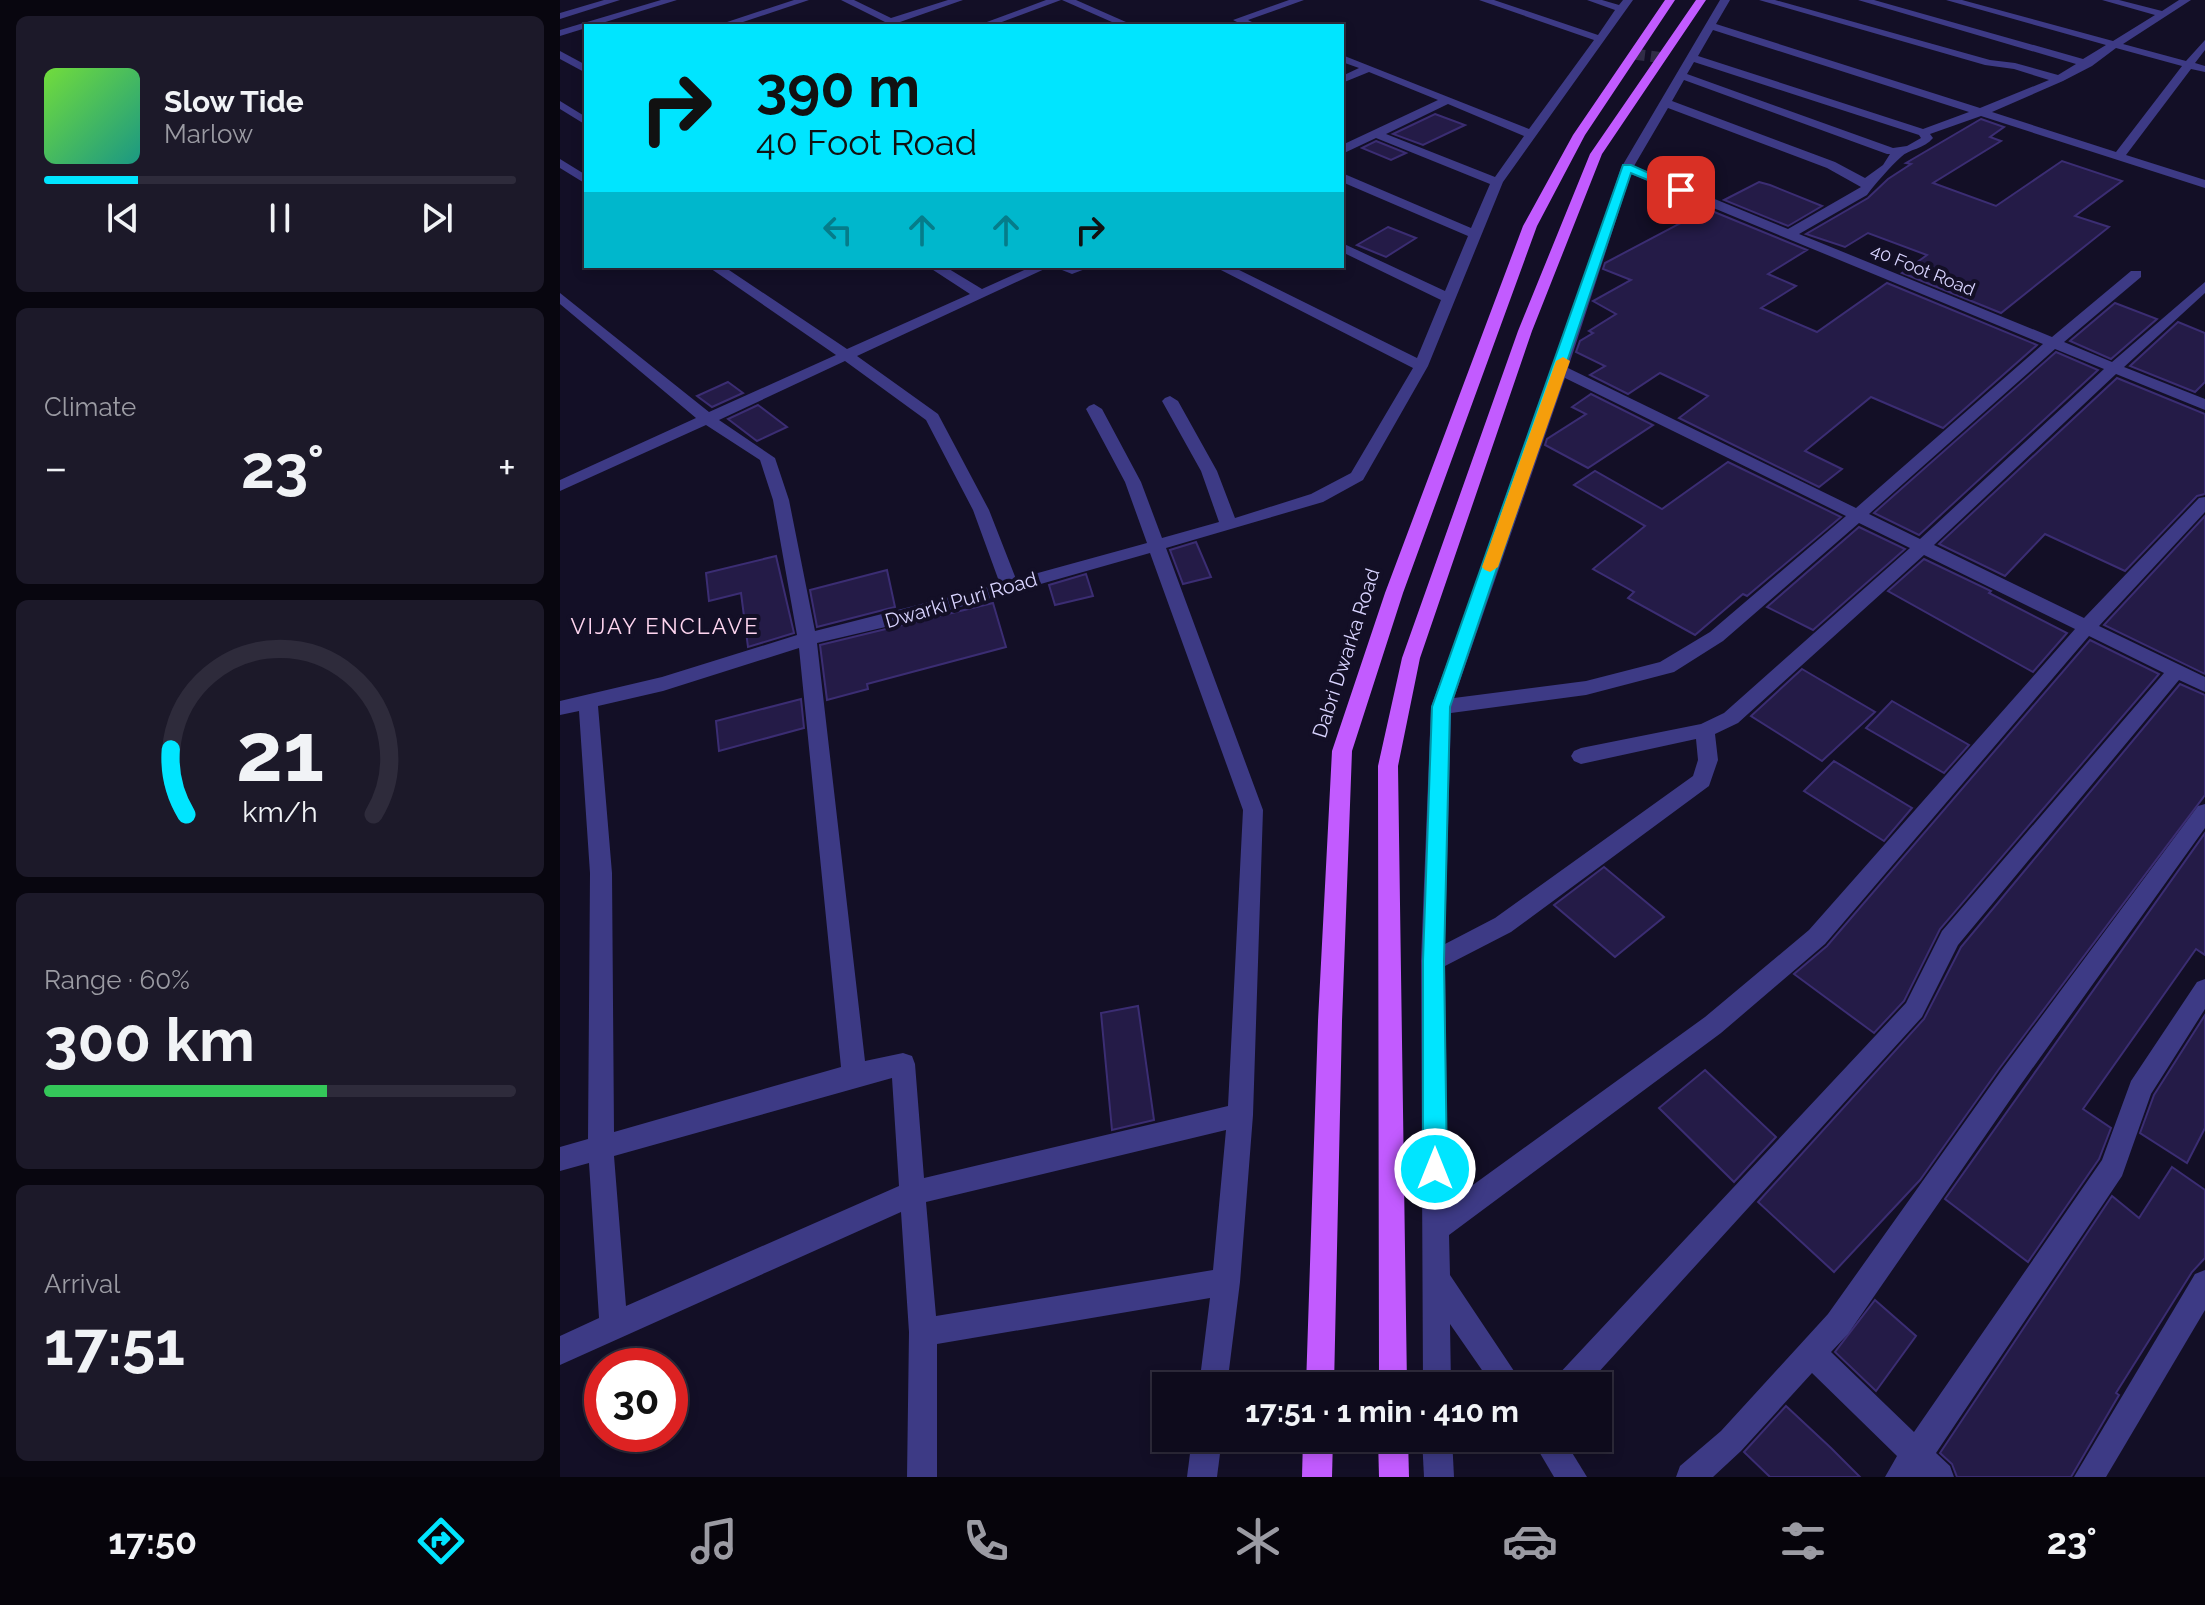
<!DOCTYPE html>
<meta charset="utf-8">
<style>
:root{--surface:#0e0b1c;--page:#1c1929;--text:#f1f3f6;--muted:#9b9ba3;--line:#2e2b3b;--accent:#00e5ff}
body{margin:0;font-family:Raleway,sans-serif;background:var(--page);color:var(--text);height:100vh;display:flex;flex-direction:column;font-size:30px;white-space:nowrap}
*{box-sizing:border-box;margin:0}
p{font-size:26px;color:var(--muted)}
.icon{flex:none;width:44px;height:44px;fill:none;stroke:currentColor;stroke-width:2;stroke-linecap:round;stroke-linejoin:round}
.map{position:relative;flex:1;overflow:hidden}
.details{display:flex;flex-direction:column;gap:16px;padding:16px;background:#08060f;width:560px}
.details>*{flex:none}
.banner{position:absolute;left:24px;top:24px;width:760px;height:244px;border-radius:0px;box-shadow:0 4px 12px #0003,0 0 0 2px var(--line);background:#00e5ff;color:#111;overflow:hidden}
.speed{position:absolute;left:24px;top:1348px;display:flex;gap:16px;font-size:40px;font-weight:700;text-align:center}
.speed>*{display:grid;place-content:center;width:104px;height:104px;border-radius:50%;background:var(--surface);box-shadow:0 4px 12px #0003,0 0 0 2px var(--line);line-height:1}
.speed .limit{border:12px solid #d22;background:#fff;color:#111}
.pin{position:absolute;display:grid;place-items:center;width:68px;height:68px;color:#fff;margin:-34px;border-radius:16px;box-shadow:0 4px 12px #0006}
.me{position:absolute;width:88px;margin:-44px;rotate:0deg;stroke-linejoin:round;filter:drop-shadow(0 0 6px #0008)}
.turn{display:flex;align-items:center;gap:28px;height:168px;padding:0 40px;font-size:36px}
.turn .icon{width:104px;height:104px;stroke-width:2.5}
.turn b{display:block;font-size:56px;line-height:68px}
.lanes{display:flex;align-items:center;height:76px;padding:0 40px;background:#0003;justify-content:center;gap:40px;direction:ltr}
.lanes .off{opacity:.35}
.big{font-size:60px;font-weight:700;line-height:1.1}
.details .tile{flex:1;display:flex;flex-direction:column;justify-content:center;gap:12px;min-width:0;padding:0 28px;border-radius:12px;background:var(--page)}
.details .dial{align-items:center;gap:0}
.dial svg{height:208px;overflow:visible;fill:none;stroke:var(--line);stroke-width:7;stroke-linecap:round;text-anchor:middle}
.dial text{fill:var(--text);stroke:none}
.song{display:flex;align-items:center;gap:24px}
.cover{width:96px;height:96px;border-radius:12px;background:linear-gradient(135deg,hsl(100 70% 55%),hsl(170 70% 35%))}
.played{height:8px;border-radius:4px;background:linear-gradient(90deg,var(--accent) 20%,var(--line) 20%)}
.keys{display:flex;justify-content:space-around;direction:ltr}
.heat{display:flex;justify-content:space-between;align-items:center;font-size:44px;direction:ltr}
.charge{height:12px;border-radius:6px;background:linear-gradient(90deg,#34c759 60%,var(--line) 0)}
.trip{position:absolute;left:592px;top:1372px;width:460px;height:80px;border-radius:0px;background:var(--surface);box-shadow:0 4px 12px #0003,0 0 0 2px var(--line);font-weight:700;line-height:80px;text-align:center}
.dock{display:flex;height:128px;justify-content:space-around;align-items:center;background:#06040b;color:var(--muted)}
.dock .icon{width:56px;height:56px}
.dock .active{color:var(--accent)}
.dock b{font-size:36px;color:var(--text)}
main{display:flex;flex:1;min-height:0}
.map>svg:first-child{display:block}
.building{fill:#241b47;stroke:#3b2d73;stroke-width:2}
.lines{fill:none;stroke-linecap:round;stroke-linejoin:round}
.minor-tunnel{stroke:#312d47;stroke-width:11;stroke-dasharray:11 6;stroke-linecap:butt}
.minor{fill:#3d3a85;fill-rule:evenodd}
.major{fill:#c25bff;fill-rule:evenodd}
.route{fill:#00e5ff;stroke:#0095a6;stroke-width:2}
.slow{fill:#f59e0b}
.labels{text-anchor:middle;stroke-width:8;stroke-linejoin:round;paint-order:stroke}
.far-street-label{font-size:18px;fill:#d9d4ff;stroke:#130f26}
.street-label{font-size:20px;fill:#d9d4ff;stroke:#130f26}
.neighbourhood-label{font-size:22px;letter-spacing:2px;fill:#ffd6f0;stroke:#130f26}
</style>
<main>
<section class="details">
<div class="tile">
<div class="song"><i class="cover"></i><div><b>Slow Tide</b><p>Marlow</p></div></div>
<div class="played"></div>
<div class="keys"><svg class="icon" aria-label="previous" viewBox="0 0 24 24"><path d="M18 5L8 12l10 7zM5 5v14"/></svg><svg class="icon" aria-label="pause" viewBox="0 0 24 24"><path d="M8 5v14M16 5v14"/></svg><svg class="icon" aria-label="next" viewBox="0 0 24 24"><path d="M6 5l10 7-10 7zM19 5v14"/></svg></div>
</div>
<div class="tile"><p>Climate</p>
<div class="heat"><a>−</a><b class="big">23°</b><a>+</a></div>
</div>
<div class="tile dial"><svg viewBox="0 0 100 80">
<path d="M14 69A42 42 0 1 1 86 69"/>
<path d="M14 69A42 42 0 0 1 8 44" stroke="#00e5ff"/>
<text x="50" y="56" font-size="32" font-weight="700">21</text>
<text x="50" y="72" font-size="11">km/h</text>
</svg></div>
<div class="tile"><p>Range · 60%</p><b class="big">300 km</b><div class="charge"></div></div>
<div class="tile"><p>Arrival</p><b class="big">17:51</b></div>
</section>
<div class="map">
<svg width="1645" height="1477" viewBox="0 0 1645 1477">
<rect width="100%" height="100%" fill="#130f26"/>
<g class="building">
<path d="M875,114l30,11 -42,20 -30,-11z"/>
<path d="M1421,119l23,8 -14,10 11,4 -68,42 63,23 66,-45 60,20 -47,35 34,11 -108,86 -99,-40 25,-18 -59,-22 -23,14 -39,-13 62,-36 20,-19 23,-15 -5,-1z"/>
<path d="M816,141l30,12 -15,7 -29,-12z"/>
<path d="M1199,182l11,3 52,21 -34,20 -64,-26z"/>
<path d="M1147,209l100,41 -39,24 28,12 -35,22 56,24 70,-49 150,62 -94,83 -72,-31 -66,54 37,18 -23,18 -140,-69 29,-22 -48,-23 -32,21 -38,-19 15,-9 -29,-14 4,-11 13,-8 -4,-2 27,-17 -23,-13 38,-21 -28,-11 2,-6z"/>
<path d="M828,227l28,11 -30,19 -29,-12z"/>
<path d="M1555,303l42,16 -46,40 -41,-18z"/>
<path d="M1618,322l27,11v49l-10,10 -65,-26z"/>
<path d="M1496,352l42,18 -179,165 -45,-22z"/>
<path d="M1557,378l88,36v80l-8,2 -72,75 -80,-37 -40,42 -66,-32z"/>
<path d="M168,382l15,11 -31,14 -15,-11z"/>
<path d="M1031,394l62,31 -65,43 -43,-23 2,-6 39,-25 -14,-7z"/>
<path d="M198,405l29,22 -30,14 -29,-22z"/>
<path d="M1168,462l113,55 -94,79 -4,-2 -48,41 -67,-37 6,-6 -41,-23 52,-43 -71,-41 21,-14 67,38z"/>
<path d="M1645,516v158l-101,-49z"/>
<path d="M1299,527l46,22 -92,81 -46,-23z"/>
<path d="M636,542l15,35 -28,7 -13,-34z"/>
<path d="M216,556l18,77 -46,14 -7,-54 -32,8 -3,-28z"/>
<path d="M1364,559l67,32 -2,2 78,40 -34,39 -145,-81z"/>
<path d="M327,570l8,37 -78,20 -7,-37z"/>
<path d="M526,574l7,22 -38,9 -6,-20z"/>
<path d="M433,603l13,44 -139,37 1,5 -41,11 -7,-55z"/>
<path d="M1530,640l69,34 -219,255 -36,72 -30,32 -80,-59 33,-28z"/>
<path d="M1242,669l73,43 -53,49 -71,-45z"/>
<path d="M1620,684l25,11v100l-206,274 -79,111 -86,92 -76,-70 166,-183 37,-72z"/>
<path d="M241,699l3,29 -85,23 -3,-30z"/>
<path d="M1332,701l77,44 -25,28 -78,-45z"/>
<path d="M1274,761l78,47 -28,33 -80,-50z"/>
<path d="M1645,833v122l-9,-6 -113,160 28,19 -12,31 -71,103 -83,-63z"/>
<path d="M1044,867l60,50 -49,40 -61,-52z"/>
<path d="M578,1006l16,114 -42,10 -11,-117z"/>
<path d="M1645,1015v113l-18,35 -47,-30 14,-38z"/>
<path d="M1145,1070l71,67 -42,45 -75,-74z"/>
<path d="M1612,1167l33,23v68l-13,14 -76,121 3,2 -48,82h-114l-5,-13 -12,-11 172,-257 27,22z"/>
<path d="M1315,1300l41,36 -40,55 -41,-39z"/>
<path d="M1226,1406l45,42 29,29h-90l-26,-25z"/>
</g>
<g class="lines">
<path class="minor-tunnel" d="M1074,54l30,4"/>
<g class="minor">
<path d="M44,0h16l-60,19v-6z"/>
<path d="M101,0h16l-117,36v-6z"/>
<path d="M234,0h15l-78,26h-16z"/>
<path d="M281,0h13l37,18 57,-18h15l-63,22 6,4h-13z"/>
<path d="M486,0h15l-70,26h-15z"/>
<path d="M502,0h14l59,26h-14z"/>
<path d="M729,0h15l-56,20 12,6h-15l-12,-6z"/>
<path d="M919,0h15l104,35 17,-25 -28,-10h15l17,5 4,-5h10l-130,182 -75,184 -65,114 -40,22 -157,46 97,262 -10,305 -13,167 -13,104h-28l11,-88 -273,46v133h-30l2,-145 -8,-120 -341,153v-29l39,-18 -10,-155 -29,8v-24l28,-8 2,-266 -11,-162 -19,4v-14l102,-24 135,-42 -24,-135 -13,-40 -54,-35 -146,66v-11l136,-62 -136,-114v-11l149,119 127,-57 -129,-89h16l124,83 123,-55 -43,-28h17l38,23 51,-23h18l-194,90 81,58 51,96 27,69 131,-36 -22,-61 -39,-73 3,-3 5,-2 8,5 39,73 21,56 57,-16 -18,-51 -39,-70 3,-3 5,-2 8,5 39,70 18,47 76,-24 40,-21 62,-105 -200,-102h18l186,92 24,-58 -99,-48v-9l103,48 23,-55 -126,-54v-9l129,55 19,-44 -114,-46 -34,16v-9l96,-45 -69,-28 -27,11v-7l17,-8 -17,-6v-7l187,74 65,-89zM888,104l76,32 -29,41 -109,-43zM285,361l81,59 47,90 27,74 -185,47 -26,-131 -14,-42 -56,-38zM590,553l93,257 -15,296 -304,72 -9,-114 -3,-8 -9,-3 -38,8 -48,-418 90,-21zM239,648l42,419 -227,65 -2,-259 -14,-167 65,-15zM332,1078l7,108 -273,120 -12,-150zM666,1130l-13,140 -277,46 -10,-114z"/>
<path d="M1160,0h10l-14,24 264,84 69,-28 -35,-11 -29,-4 -226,-65h16l215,60 25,3 43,12 18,-11 -218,-64h16l209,59 23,-14 -160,-45h16l151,41 42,-26 -53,-15h17l43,11 17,-11h12l-68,44 63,17 19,-21v10l-10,13 10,3v6l-14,-3 -65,86 79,25v8l-224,-72 -51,18 3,4c-9,11 -24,11 -32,19 -11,10 -26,27 -34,38l-68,39 253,103 79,-66h10v6l-77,65 48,20 93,-80v11l-81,74 81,32v11l-89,-36 -182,171 150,73 115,-120 6,-1v15l-106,114 106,51v15l-26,-12 -221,265 -36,72 -336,369h-33l4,-10 349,-373 36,-72 222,-258 -75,-37 -264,308 -104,89 -272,202 1,40 74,111h-31l-43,-62 1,62h-28l-2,-425 10,-254 122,-337 68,-202zM1153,30l256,82 -46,17 -225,-73zM1556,48l66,18 -66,86 -124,-40 71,-31 29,-15zM1134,62l225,73 2,3 -14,8 -14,2 -206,-74zM1124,80l203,74h3l-7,11 -18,13 -30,-16 -163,-61zM1108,108l159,60 34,19 -73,42 -154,-63zM1071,174l412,170 -187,164 -288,-140zM1495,349l49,20 -184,170 -51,-25zM1005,378l281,138 -136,116 -50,30 -74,19 -132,17zM1299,523l51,25 -186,165 -23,11 -120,24 -7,3 -3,5 3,5 7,3 115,-25 2,21 -5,16 -198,142 -50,26 6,-231 135,-18 88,-23 49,-31zM1364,555l151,74 -266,301 -104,87 -257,186 -3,-237 66,-34 198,-146 9,-26 -3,-26 23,-11z"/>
<path d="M0,51l26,14v8l-26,-14z"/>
<path d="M0,101l26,16v8l-26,-16z"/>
<path d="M0,159l26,16v9l-26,-16z"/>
<path d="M492,266h41l-21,8z"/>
<path d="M1645,804v24l-186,259 -171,247 -17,18 83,80 188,-272 29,-79 66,-99 8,-3v30l-54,85 -29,82 -186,277 14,13 4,11h-69l12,-21 -85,-83 -71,78 -28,26h-37l4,-11 41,-35 107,-117 173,-243 197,-265z"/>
<path d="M1645,1270v40l-99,167h-32l121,-203z"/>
<path d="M632,1438h30l-5,39h-30z"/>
<path d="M862,1438h30l2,39h-30z"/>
<path d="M971,1438h32l24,39h-33z"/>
</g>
<g class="major">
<path d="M1105,0h10l-90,135 -48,91 -134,367 -51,158 -10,270 -8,365h-28l12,-365 14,-270 53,-158 138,-367 50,-91z"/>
<path d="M1136,0h10l-104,154 -70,177 -112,327 -22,108 9,620h-28l-1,-620 24,-108 116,-327 72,-177z"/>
<path d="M743,1438h30l-1,39h-30z"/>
<path d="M818,1438h30l1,39h-30z"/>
</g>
</g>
<path class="route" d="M1063,165h8l56,25 -10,2 -46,-19 -181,534 -6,254 3,208 -4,8 -8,4 -9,-4 -3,-8v-208l9,-254z"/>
<path class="slow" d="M1003,357l7,4 -72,206 -8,5 -5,-2 -3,-3 74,-206z"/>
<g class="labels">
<g class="far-street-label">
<text transform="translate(1363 270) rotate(22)" y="6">40 Foot Road</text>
</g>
<g class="street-label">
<text transform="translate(401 600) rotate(-16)" y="7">Dwarki Puri Road</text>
<text transform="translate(786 653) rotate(-72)" y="7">Dabri Dwarka Road</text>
</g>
<g class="neighbourhood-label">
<text x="105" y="634">VIJAY ENCLAVE</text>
</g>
</g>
</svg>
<div class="speed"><div class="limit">30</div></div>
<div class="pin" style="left:1121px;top:190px;background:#d93025"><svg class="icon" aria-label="arrive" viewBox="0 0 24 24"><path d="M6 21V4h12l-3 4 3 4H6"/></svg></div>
<svg class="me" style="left:875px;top:1169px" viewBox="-20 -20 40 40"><circle r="17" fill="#00e5ff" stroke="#fff" stroke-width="3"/><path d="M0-11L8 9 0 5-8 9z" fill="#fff"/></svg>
<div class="trip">17:51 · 1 min · 410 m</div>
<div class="banner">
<div class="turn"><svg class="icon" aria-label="right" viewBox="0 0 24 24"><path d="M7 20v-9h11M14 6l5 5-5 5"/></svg><div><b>390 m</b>40 Foot Road</div></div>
<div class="lanes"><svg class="icon off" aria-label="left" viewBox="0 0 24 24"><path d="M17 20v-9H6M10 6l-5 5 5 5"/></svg><svg class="icon off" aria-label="ahead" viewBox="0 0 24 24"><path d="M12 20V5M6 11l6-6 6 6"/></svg><svg class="icon off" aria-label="ahead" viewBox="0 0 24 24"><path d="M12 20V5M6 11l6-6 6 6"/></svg><svg class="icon" aria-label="right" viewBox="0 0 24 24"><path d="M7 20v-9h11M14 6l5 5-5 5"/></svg></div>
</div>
</div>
</main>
<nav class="dock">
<b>17:50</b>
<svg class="icon active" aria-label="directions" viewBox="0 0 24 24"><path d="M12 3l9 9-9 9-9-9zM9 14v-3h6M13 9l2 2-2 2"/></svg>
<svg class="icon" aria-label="music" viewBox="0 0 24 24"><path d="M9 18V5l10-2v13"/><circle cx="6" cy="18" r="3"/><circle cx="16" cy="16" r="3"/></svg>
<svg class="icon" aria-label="phone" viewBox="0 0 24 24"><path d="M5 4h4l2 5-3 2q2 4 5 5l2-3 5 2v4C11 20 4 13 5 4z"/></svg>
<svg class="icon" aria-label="climate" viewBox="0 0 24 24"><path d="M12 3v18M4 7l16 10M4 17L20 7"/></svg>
<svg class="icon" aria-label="car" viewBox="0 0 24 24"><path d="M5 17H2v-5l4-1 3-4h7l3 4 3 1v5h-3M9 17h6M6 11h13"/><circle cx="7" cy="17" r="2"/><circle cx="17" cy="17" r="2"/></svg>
<svg class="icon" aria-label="filters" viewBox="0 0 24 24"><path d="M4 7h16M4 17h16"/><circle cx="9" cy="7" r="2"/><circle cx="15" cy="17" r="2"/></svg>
<b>23°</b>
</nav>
